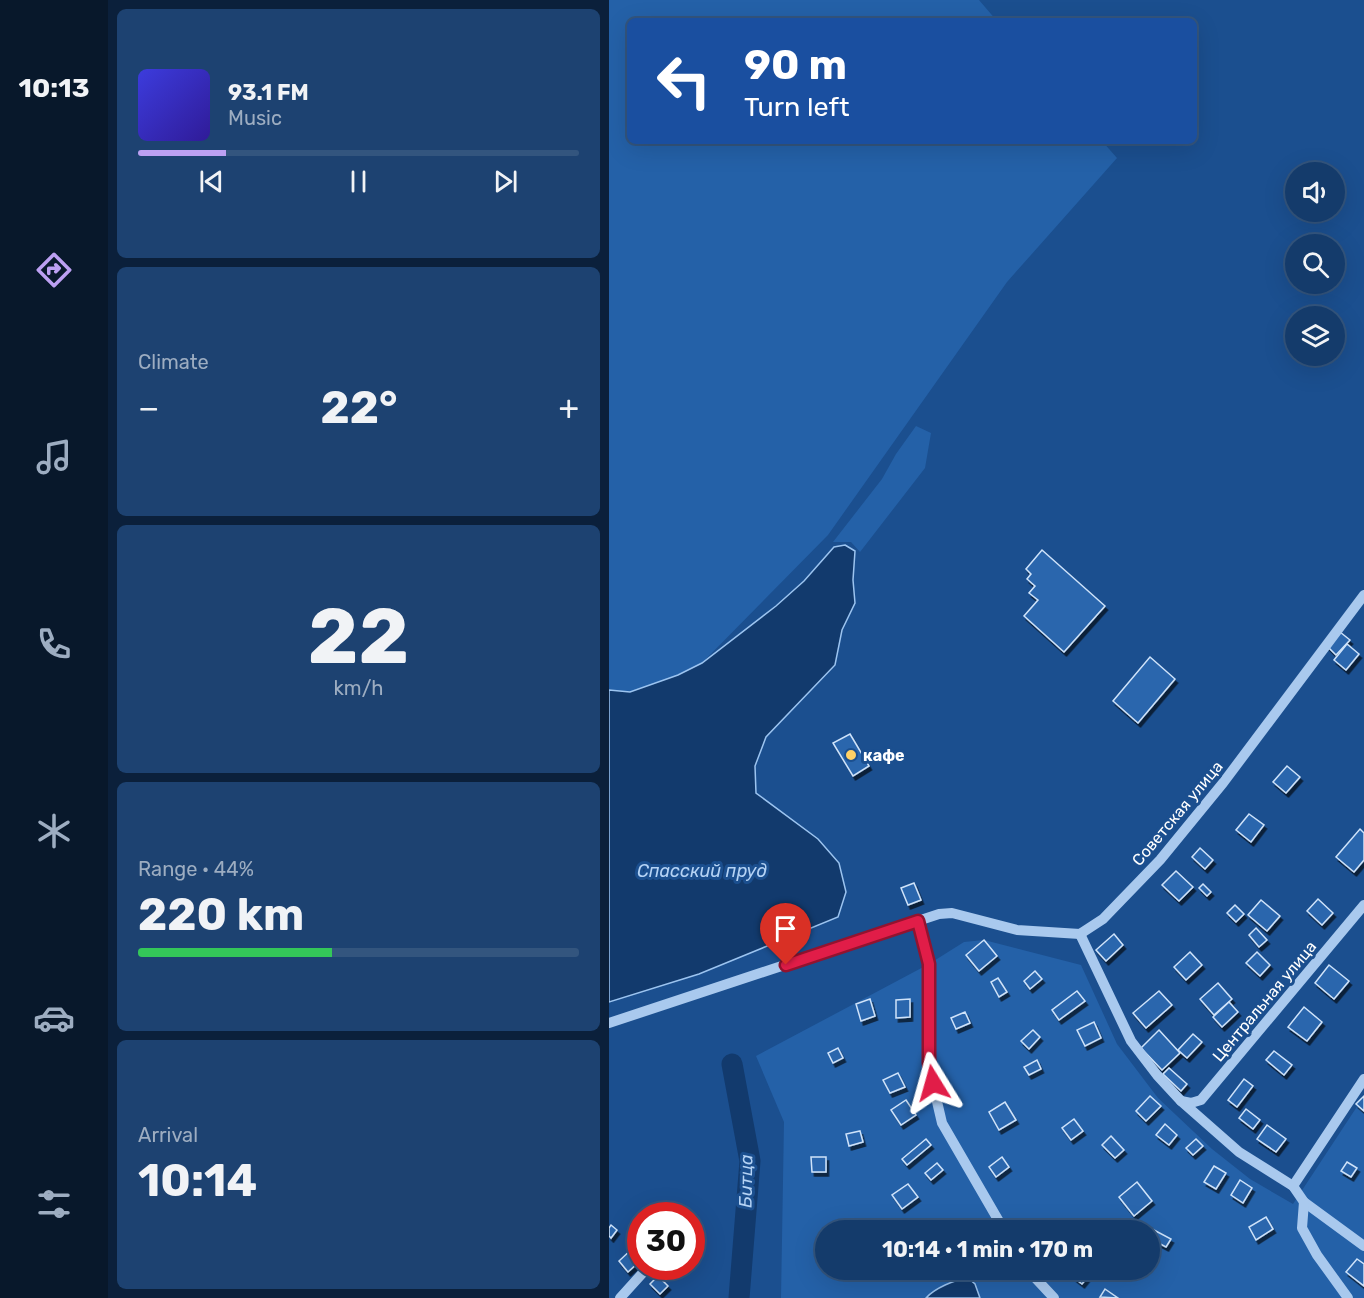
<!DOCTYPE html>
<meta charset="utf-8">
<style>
:root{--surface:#143b6b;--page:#1d4271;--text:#f1f3f6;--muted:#9dadc1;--line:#33557e;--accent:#bca0f2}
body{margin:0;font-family:Rubik,sans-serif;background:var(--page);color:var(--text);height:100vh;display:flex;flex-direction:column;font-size:22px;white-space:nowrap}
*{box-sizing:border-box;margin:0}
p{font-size:20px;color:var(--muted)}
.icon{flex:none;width:33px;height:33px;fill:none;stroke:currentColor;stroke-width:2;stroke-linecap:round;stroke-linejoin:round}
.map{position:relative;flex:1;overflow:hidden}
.details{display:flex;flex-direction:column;gap:9px;padding:9px;background:#0b203b;width:501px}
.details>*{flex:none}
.top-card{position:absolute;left:18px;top:18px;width:570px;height:126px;border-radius:9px;box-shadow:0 6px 24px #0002,0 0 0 2px var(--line);background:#1a4fa0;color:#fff;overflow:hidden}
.fabs{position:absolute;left:676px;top:162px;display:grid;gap:12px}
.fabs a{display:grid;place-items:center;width:60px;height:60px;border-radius:50%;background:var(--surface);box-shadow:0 6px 24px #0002,0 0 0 2px var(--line);font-size:30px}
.speed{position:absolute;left:18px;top:1202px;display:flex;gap:12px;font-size:30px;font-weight:700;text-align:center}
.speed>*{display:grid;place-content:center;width:78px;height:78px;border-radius:50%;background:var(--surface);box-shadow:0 6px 24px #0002,0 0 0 2px var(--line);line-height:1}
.speed .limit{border:9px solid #d22;background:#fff;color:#111}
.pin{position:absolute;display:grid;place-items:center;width:51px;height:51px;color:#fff;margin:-62px -26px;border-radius:50% 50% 50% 0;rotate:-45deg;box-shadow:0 0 6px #0007}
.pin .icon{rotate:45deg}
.me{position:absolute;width:66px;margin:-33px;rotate:352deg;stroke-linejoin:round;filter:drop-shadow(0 0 4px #0008)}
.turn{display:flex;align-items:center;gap:21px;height:126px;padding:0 18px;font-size:27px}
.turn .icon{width:78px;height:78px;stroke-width:2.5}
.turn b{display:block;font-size:42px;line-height:51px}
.big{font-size:45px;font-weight:700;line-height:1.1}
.details .tile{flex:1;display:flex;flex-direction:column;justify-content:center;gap:9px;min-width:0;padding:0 21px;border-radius:9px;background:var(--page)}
.details .dial{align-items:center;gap:0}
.dial b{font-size:78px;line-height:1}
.song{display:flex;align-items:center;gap:18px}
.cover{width:72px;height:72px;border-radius:9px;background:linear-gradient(135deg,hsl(240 70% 55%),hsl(250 70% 35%))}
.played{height:6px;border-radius:3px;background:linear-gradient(90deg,var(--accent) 20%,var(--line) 20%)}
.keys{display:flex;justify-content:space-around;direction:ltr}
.heat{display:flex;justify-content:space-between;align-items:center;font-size:33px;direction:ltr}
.charge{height:9px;border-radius:4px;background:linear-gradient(90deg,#34c759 44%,var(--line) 0)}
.trip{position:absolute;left:206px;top:1220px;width:345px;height:60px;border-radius:30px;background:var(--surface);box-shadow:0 6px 24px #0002,0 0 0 2px var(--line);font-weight:700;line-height:60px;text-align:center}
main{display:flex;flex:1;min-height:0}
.menu{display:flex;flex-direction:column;width:108px;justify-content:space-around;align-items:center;background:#08182b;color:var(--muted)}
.menu .icon{width:42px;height:42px}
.menu .active{color:var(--accent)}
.menu b{font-size:27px;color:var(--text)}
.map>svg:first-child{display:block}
.green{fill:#2461a8;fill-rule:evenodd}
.water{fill:#123a6d;stroke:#9cc4f0;stroke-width:1.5}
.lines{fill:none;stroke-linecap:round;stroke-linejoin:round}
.river{stroke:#123a6d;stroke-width:21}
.building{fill:#2a66ad;stroke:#cfe3fa;stroke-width:1.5;filter:url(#shadow)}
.minor{stroke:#a9c9ee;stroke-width:10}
.route-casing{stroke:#92132f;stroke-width:15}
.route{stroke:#e11d48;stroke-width:10}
.poi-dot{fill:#ffd166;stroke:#1b4f8f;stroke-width:2}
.labels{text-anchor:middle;stroke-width:6;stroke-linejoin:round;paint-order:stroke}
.poi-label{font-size:16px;font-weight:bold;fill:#fff;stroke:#1b4f8f;text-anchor:start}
.street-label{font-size:16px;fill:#fff;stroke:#1b4f8f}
.water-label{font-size:18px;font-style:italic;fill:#b5d3f5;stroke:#1b4f8f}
</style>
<main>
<nav class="menu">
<b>10:13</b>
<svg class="icon active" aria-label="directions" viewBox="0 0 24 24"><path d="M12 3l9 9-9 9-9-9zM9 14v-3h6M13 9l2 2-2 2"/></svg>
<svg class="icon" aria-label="music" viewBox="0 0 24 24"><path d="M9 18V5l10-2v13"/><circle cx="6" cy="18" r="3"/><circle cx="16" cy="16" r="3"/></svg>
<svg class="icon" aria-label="phone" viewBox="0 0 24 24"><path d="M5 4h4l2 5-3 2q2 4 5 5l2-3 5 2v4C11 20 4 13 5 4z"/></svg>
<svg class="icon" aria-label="climate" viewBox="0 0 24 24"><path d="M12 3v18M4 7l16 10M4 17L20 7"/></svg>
<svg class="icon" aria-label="car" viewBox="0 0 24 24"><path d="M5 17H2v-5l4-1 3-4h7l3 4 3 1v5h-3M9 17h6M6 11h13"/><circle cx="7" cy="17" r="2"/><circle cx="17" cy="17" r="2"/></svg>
<svg class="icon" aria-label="filters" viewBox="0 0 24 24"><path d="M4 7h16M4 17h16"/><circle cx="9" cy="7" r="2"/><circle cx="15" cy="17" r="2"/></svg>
</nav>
<section class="details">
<div class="tile">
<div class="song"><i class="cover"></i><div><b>93.1 FM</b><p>Music</p></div></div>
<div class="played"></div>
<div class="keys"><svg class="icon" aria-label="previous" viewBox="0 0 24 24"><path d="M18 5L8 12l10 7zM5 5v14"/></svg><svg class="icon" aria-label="pause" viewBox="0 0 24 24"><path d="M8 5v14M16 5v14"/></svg><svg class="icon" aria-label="next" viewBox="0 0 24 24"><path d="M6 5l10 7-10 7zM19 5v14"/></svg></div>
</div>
<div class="tile"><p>Climate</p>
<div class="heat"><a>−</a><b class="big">22°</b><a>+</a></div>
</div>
<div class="tile dial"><b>22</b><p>km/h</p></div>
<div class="tile"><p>Range · 44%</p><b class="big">220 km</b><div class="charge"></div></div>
<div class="tile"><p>Arrival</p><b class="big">10:14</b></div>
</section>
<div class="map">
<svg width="755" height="1298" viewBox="0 0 755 1298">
<defs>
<filter id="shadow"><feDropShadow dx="2.5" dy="4" stdDeviation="0" flood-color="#0009"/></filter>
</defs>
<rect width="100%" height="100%" fill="#1b4f8f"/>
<g class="green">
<path d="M0,0h370l18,21h-367v120h472l15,17 -110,124 -179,253 -126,128 -24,12 -48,17 -21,-2z"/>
<path d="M307,426l15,7 -6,35 -65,84 -9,-10h-18l49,-63 14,-25z"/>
<path d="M375,940l97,25 36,79 41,54 54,51 38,30 43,25 71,-108v202h-583l3,-176 -28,-66 173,-92 35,-22zM216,1230h324v39h-324z"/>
</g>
<g class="water">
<path d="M236,545l10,6 -2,29 2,23 -13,27 -7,35 -69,72 -11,29 1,27 62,46 21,24 7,29 -8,25 -139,57 -90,28v-312l21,2 48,-17 24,-12 74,-57 28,-25 30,-34z"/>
<path d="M359,1278l7,6 5,14h-54c9,-10 28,-18 42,-20z"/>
</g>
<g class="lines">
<path class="river" d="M123,1064l18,97 -11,137"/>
</g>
<g class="building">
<path d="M433,550l63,56 -41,46 -40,-36 14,-16 -9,-7 6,-7 -8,-7 4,-5 -5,-5z"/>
<path d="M731,632l10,8 -14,15 -9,-9z"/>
<path d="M738,644l12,10 -13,16 -12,-10z"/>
<path d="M541,657l25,22 -37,44 -25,-22z"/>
<path d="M241,734l19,32 -16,10 -20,-33z"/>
<path d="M678,766l13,11 -14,16 -13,-11z"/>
<path d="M640,814l15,11 -13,17 -15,-12z"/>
<path d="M751,829l4,4v27l-10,12 -18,-15z"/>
<path d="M591,848l13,12 -8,9 -13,-12z"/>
<path d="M567,871l17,16 -14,14 -17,-16z"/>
<path d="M305,883l7,17 -13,5 -7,-17z"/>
<path d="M594,884l8,8 -4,4 -8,-8z"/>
<path d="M709,899l15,14 -11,12 -15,-14z"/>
<path d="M652,900l19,16 -13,15 -19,-16z"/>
<path d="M626,905l9,9 -8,8 -9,-9z"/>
<path d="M647,928l11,12 -8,7 -10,-12z"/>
<path d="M505,934l9,11 -17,16 -10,-11z"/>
<path d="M375,940l13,16 -18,15 -13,-16z"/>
<path d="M581,952l12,13 -16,15 -12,-13z"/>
<path d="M648,952l13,13 -10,11 -14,-13z"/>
<path d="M720,965l20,16 -15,18 -19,-16z"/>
<path d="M426,971l7,8 -12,10 -6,-8z"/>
<path d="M389,978l9,14 -8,5 -8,-15z"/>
<path d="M609,983l14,16 -18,16 -14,-16z"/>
<path d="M468,991l8,10 -26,19 -7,-10z"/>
<path d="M550,991l13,14 -26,23 -13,-15z"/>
<path d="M261,999l5,17 -14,5 -5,-17z"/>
<path d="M301,999v18l-14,1v-18z"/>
<path d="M620,1002l9,10 -16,15 -9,-10z"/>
<path d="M695,1007l18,15 -15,19 -19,-14z"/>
<path d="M356,1012l5,11 -14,6 -5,-11z"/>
<path d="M485,1022l7,16 -16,8 -8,-16z"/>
<path d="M424,1030l7,7 -11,12 -8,-8z"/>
<path d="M550,1030l21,23 -18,17 -21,-22z"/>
<path d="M584,1034l9,8 -15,16 -9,-8z"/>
<path d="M229,1048l5,10 -10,5 -5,-10z"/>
<path d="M665,1051l18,14 -8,10 -18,-15z"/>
<path d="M428,1060l4,9 -12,6 -5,-8z"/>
<path d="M560,1068l18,16 -6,7 -18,-17z"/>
<path d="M289,1073l7,14 -15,6 -7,-13z"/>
<path d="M635,1079l9,7 -16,21 -9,-7z"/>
<path d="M541,1096l11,10 -15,15 -10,-10z"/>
<path d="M755,1096v15l-8,-7z"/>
<path d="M297,1100l10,15 -15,10 -10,-15z"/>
<path d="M396,1102l11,18 -17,10 -10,-18z"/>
<path d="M637,1109l14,11 -7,9 -14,-11z"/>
<path d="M465,1119l9,12 -12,9 -9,-12z"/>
<path d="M556,1124l12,11 -8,10 -13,-10z"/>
<path d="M658,1125l19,14 -10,13 -19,-13z"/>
<path d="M251,1131l3,11 -14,4 -3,-12z"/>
<path d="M502,1136l13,14 -9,8 -13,-13z"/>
<path d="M317,1139l5,6 -24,20 -5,-6z"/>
<path d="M587,1139l7,7 -10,9 -7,-7z"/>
<path d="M202,1157h15v15h-14z"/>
<path d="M393,1157l7,10 -13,10 -7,-10z"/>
<path d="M738,1162l10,6 -6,9 -10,-6z"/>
<path d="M328,1163l6,7 -12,10 -6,-7z"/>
<path d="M605,1166l12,7 -10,16 -12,-7z"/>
<path d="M631,1180l12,8 -9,15 -12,-8z"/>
<path d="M528,1182l15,19 -18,15 -15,-19z"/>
<path d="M299,1184l10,13 -16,12 -10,-14z"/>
<path d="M657,1217l7,12 -17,11 -7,-13z"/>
<path d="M2,1225l6,5 -6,8 -2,-2v-8z"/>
<path d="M543,1229l19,10 -5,8 -17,-9z"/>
<path d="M25,1247l7,8v5l-13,12 -9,-11z"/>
<path d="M748,1259l7,5v22l-18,-14z"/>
<path d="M454,1269h31l-12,15z"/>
<path d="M49,1276l10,10 -8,8 -10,-10z"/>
<path d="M496,1289l13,9 -18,-1z"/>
</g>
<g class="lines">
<g class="minor">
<path d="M309,921l11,43 -1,99 14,60 62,107"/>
<path d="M471,934l51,107 26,34 24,26 58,51 54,34 11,16 60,44"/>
<path d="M0,1023l330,-109 13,-1 65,17 63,4 23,-15 57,-59 63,-77 141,-188"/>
<path d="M572,1101l10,2 10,-3 163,-195"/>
<path d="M684,1186l71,-107"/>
<path d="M695,1202l-2,26 15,27 31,43"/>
<path d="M418,1269l27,29"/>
<path d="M11,1298l29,-32"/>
</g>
</g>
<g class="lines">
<defs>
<path id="route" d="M177,965l132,-44 11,43v99l4,20"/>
</defs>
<use href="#route" class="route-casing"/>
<use href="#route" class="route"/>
</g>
<circle class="poi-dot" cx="242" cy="755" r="6"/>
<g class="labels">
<g class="poi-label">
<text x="254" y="761">кафе</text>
</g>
<g class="street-label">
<text transform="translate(568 813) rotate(-50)" y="6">Советская улица</text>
<text transform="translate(655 1001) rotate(-50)" y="6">Центральная улица</text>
</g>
<g class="water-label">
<text x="93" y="877">Спасский пруд</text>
<text transform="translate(137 1181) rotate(-89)" y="6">Битца</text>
</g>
</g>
</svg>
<div class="fabs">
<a><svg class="icon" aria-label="sound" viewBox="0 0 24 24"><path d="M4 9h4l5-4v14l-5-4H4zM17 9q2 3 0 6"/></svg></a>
<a><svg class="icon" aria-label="search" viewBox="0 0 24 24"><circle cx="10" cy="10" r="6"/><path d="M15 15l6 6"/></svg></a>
<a><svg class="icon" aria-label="layers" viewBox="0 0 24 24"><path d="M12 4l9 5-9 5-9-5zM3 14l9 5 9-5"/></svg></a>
</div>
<div class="speed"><div class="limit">30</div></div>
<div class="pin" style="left:177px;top:965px;background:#d93025"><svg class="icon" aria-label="arrive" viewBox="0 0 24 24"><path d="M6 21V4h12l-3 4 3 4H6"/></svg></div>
<svg class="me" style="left:324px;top:1083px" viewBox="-20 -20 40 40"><path d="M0-17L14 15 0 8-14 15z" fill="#e11d48" stroke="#fff" stroke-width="4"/></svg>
<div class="trip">10:14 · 1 min · 170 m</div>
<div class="top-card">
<div class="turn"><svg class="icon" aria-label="left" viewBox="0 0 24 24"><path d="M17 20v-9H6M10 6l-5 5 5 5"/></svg><div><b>90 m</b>Turn left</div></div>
</div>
</div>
</main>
